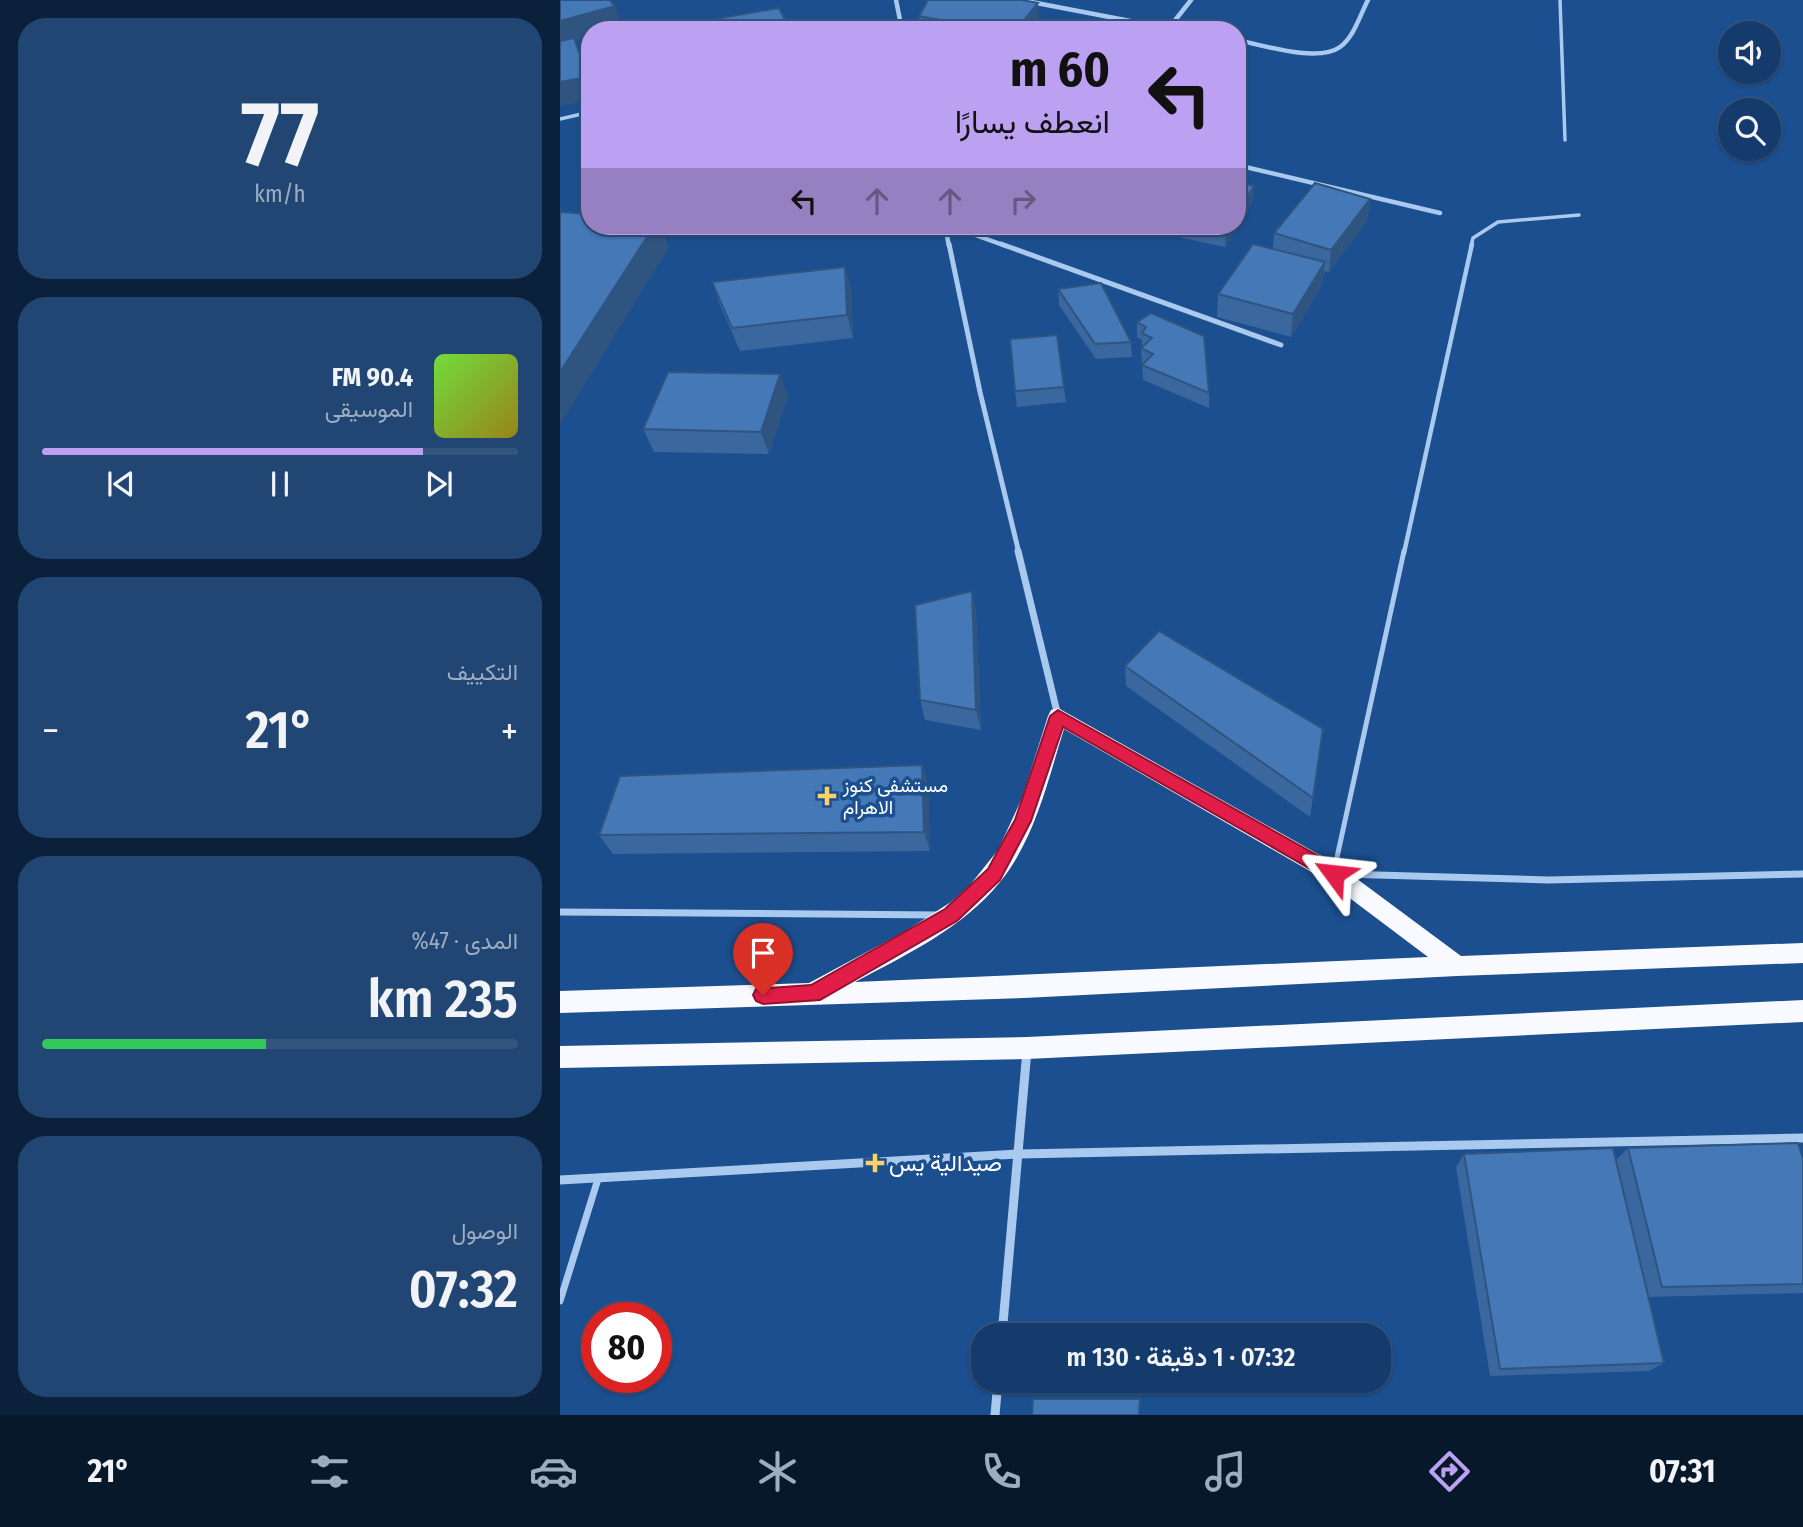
<!DOCTYPE html>
<html lang="ar">
<meta charset="utf-8">
<style>
:root{--surface:#143b6b;--page:#214673;--text:#f1f3f6;--muted:#9dadc1;--line:#33557e;--accent:#bca0f2}
body{margin:0;font-family:"Fira Sans Condensed",Vazirmatn,sans-serif;background:var(--page);color:var(--text);direction:rtl;height:100vh;display:flex;flex-direction:column;font-size:26px;white-space:nowrap}
*{box-sizing:border-box;margin:0}
p{font-size:23px;color:var(--muted)}
.icon{flex:none;width:38px;height:38px;fill:none;stroke:currentColor;stroke-width:2;stroke-linecap:round;stroke-linejoin:round}
.map{position:relative;flex:1;overflow:hidden;direction:ltr}
.details{display:flex;flex-direction:column;gap:18px;padding:18px;background:#0b203b;width:560px}
.details>*{flex:none}
.guide{position:absolute;left:21px;top:21px;width:665px;height:214px;border-radius:28px;box-shadow:0 2px 5px #0004,0 0 0 2px var(--line);direction:rtl;background:#bca0f2;color:#111;overflow:hidden}
.tools{position:absolute;left:1158px;top:21px;display:grid;gap:14px}
.tools a{display:grid;place-items:center;width:63px;height:63px;border-radius:50%;background:var(--surface);box-shadow:0 2px 5px #0004,0 0 0 2px var(--line);font-size:35px}
.speed{position:absolute;left:21px;top:1302px;display:flex;gap:14px;font-size:35px;font-weight:700;text-align:center}
.speed>*{display:grid;place-content:center;width:91px;height:91px;border-radius:50%;background:var(--surface);box-shadow:0 2px 5px #0004,0 0 0 2px var(--line);line-height:1}
.speed .limit{border:10px solid #d22;background:#fff;color:#111}
.pin{position:absolute;display:grid;place-items:center;width:60px;height:60px;color:#fff;margin:-72px -30px;border-radius:50% 50% 50% 0;rotate:-45deg;box-shadow:0 0 7px #0007}
.pin .icon{rotate:45deg}
.me{position:absolute;width:77px;margin:-38px;rotate:300deg;stroke-linejoin:round;filter:drop-shadow(0 0 5px #0008)}
.turn{display:flex;align-items:center;gap:24px;height:147px;padding:0 21px;font-size:32px}
.turn .icon{width:91px;height:91px;stroke-width:2.5}
.turn b{display:block;font-size:49px;line-height:60px}
.lanes{display:flex;align-items:center;height:66px;padding:0 21px;background:#0003;justify-content:center;gap:35px;direction:ltr}
.lanes .off{opacity:.35}
.big{font-size:52px;font-weight:600;line-height:1.1}
.details .card{flex:1;display:flex;flex-direction:column;justify-content:center;gap:10px;min-width:0;padding:0 24px;border-radius:28px;background:var(--page)}
.details .dial{align-items:center;gap:0}
.dial b{font-size:91px;line-height:1}
.song{display:flex;align-items:center;gap:21px}
.cover{width:84px;height:84px;border-radius:10px;background:linear-gradient(135deg,hsl(100 70% 55%),hsl(50 70% 35%))}
.played{height:7px;border-radius:4px;background:linear-gradient(90deg,var(--accent) 80%,var(--line) 80%)}
.keys{display:flex;justify-content:space-around;direction:ltr}
.heat{display:flex;justify-content:space-between;align-items:center;font-size:38px;direction:ltr}
.charge{height:10px;border-radius:5px;background:linear-gradient(90deg,#34c759 47%,var(--line) 0)}
.trip{position:absolute;left:411px;top:1323px;width:420px;height:70px;border-radius:28px;background:var(--surface);box-shadow:0 2px 5px #0004,0 0 0 2px var(--line);font-weight:600;line-height:70px;text-align:center;direction:rtl}
.menu{display:flex;height:112px;justify-content:space-around;align-items:center;background:#08182b;color:var(--muted)}
.menu .icon{width:49px;height:49px}
.menu .on{color:var(--accent)}
.menu b{font-size:32px;color:var(--text)}
main{display:flex;flex:1;min-height:0}
.map>svg:first-child{display:block}
.lines{fill:none;stroke-linecap:round;stroke-linejoin:round}
.service-far3{stroke:#a9c9ee;stroke-width:3.5}
.service-far2{stroke:#a9c9ee;stroke-width:4.5}
.service-far1{stroke:#a9c9ee;stroke-width:5}
.service{stroke:#a9c9ee;stroke-width:7}
.minor-far3{stroke:#a9c9ee;stroke-width:4.5}
.minor-far2{stroke:#a9c9ee;stroke-width:5}
.minor-far1{stroke:#a9c9ee;stroke-width:7}
.minor{stroke:#a9c9ee;stroke-width:9}
.trunk{fill:#f8faff;fill-rule:evenodd}
.wall{fill:#3a679d}
.shaded-wall{fill:#305480}
.building{fill:#4478b7;stroke:#305480;stroke-width:2}
.route{fill:#e11d48;stroke:#92132f;stroke-width:2}
.poi-dot{fill:#ffd166;stroke:#1b4f8f;stroke-width:2.5}
.labels{text-anchor:middle;stroke-width:7;stroke-linejoin:round;paint-order:stroke}
.poi-label{font-size:19px;fill:#fff;stroke:#1b4f8f;text-anchor:start}
.near-poi-label{font-size:23px;fill:#fff;stroke:#1b4f8f;text-anchor:start}
</style>
<main>
<div class="map">
<svg width="1243" height="1415" viewBox="0 0 1243 1415">
<rect width="100%" height="100%" fill="#1b4f8f"/>
<g class="lines">
<g class="service-far3">
<path d="M1000,0l5,140"/>
<path d="M0,119l30,-7"/>
<path d="M911,246l2,-8 25,-16 81,-7"/>
</g>
<path class="service-far2" d="M844,553l68,-309"/>
<path class="service-far1" d="M774,871l70,-320"/>
<path class="service" d="M0,1301l38,-122"/>
<g class="minor-far3">
<path d="M336,0l6,30"/>
<path d="M461,0l156,30"/>
<path d="M609,28l22,-28"/>
<path d="M677,40c25,5 81,23 103,7 14,-10 20,-32 28,-47"/>
<path d="M677,165l203,48"/>
<path d="M385,226l4,20"/>
<path d="M390,226l56,20"/>
</g>
<g class="minor-far2">
<path d="M389,244l31,148 39,161"/>
<path d="M441,244l280,101"/>
</g>
<g class="minor-far1">
<path d="M458,551l40,165"/>
<path d="M782,874l207,6 254,-6"/>
<path d="M0,912l380,3"/>
</g>
<g class="minor">
<path d="M0,1180l460,-26 783,-16"/>
<path d="M442,1335l25,-285"/>
<path d="M435,1415l3,-34"/>
</g>
<g class="trunk">
<path d="M498,708l283,159 120,89 342,-13v20l-346,13 -433,22 -464,15v-22l249,-8 95,-51 47,-30 19,-17 28,-35 24,-52 26,-82 3,-6zM504,729l263,152 101,76 -573,25c51,-27 108,-54 145,-100 35,-43 48,-102 64,-153z"/>
<path d="M1243,1000v22l-776,37 -467,9v-22l467,-9z"/>
</g>
</g>
<g class="wall">
<path d="M359,16l120,9 -4,5h-114z"/>
<path d="M810,199l-3,22 -38,51 -5,-1 -2,14 -31,52 -74,-20 1,-23 55,-45 1,-16z"/>
<path d="M693,201l-28,46 -56,-12v-9h68z"/>
<path d="M138,226h38l-37,4z"/>
<path d="M285,267l6,23 2,48 -113,13 -20,-46 -8,-23z"/>
<path d="M498,289l73,53 1,15 -36,2 -37,-54z"/>
<path d="M591,313l58,80v15l-66,-28 -2,-32 1,-1v-7l-5,-3v-15z"/>
<path d="M504,387l2,15 -49,5 -2,-16z"/>
<path d="M228,396l-19,58 -115,-2 -11,-23z"/>
<path d="M412,591l4,21 5,118 -56,-10 -5,-20z"/>
<path d="M565,666l188,132 -3,19 -184,-131z"/>
<path d="M362,765l6,20 2,66 -317,3 -14,-19z"/>
<path d="M1068,1148l175,11v134l-155,4 16,66 -15,8 -159,5 -34,-209 8,-13 152,6z"/>
</g>
<g class="shaded-wall">
<path d="M478,3l1,22 -4,5h-19z"/>
<path d="M55,6l8,21 -9,3h-24v7l-15,4 15,38v21l-30,6v-85z"/>
<path d="M694,186l-1,15 -28,46 1,-15 3,-6h8v-13z"/>
<path d="M810,199l-3,22 -38,51 2,-22z"/>
<path d="M94,226h7l8,21 -109,178v-53z"/>
<path d="M765,262l-3,23 -31,52 2,-23z"/>
<path d="M285,267l6,23 2,48 -6,-23z"/>
<path d="M220,374l8,22 -19,58 -8,-22z"/>
<path d="M412,591l4,21 5,118 -5,-20z"/>
<path d="M362,765l6,20 2,66 -6,-19z"/>
</g>
<g class="building">
<path d="M0,0h50l5,6 -55,15z"/>
<path d="M368,0h94l16,3 -22,27h-23l-74,-14z"/>
<path d="M219,8l11,22h-71l-4,-11z"/>
<path d="M14,38l14,39 -28,5v-41z"/>
<path d="M677,182l17,4 -17,27z"/>
<path d="M755,183l55,16 -39,51 -57,-17z"/>
<path d="M0,212l30,2v12h64l-94,146z"/>
<path d="M637,226h32l-3,6z"/>
<path d="M693,244l72,18 -32,52 -75,-20z"/>
<path d="M285,267l2,48 -115,13 -20,-46z"/>
<path d="M541,283l30,59 -36,2 -37,-55z"/>
<path d="M591,313l53,23 5,57 -67,-28 11,-11 -12,-6 11,-10 -10,-5 4,-6 -9,-5z"/>
<path d="M497,335l7,52 -49,4 -5,-52z"/>
<path d="M108,372l112,2 -19,58 -118,-3z"/>
<path d="M412,591l4,119 -56,-10 -5,-95z"/>
<path d="M599,631l164,98 -10,69 -188,-132z"/>
<path d="M362,765l2,67 -325,3 21,-59z"/>
<path d="M1238,1143l5,16v125l-141,3 -34,-139z"/>
<path d="M1053,1148l51,215 -164,6 -36,-215z"/>
<path d="M473,1399h107l-1,16h-107z"/>
</g>
<path class="route" d="M498,710l282,158 3,6 -3,5 -6,3 -6,-3 -265,-152 -32,94 -31,59 -43,41 -137,79 -57,4 -7,-3 -3,-6 3,-6 55,-4 134,-76 43,-40 19,-35 8,-14 35,-104z"/>
<g class="poi-dot">
<path d="M263.5 785.5h7v7h7v7h-7v7h-7v-7h-7v-7h7z"/>
<path d="M311.5 1152.5h7v7h7v7h-7v7h-7v-7h-7v-7h7z"/>
</g>
<g class="labels">
<g class="poi-label">
<text x="283" y="792">مستشفى كنوز<tspan x="283" dy="22">الاهرام</tspan></text>
</g>
<g class="near-poi-label">
<text x="329" y="1171">صيدالية يس</text>
</g>
</g>
</svg>
<div class="tools">
<a><svg class="icon" aria-label="sound" viewBox="0 0 24 24"><path d="M4 9h4l5-4v14l-5-4H4zM17 9q2 3 0 6"/></svg></a>
<a><svg class="icon" aria-label="search" viewBox="0 0 24 24"><circle cx="10" cy="10" r="6"/><path d="M15 15l6 6"/></svg></a>
</div>
<div class="speed"><div class="limit">80</div></div>
<div class="pin" style="left:203px;top:995px;background:#d93025"><svg class="icon" aria-label="arrive" viewBox="0 0 24 24"><path d="M6 21V4h12l-3 4 3 4H6"/></svg></div>
<svg class="me" style="left:774px;top:874px" viewBox="-20 -20 40 40"><path d="M0-17L14 15 0 8-14 15z" fill="#e11d48" stroke="#fff" stroke-width="4"/></svg>
<div class="trip">07:32 · 1 دقيقة · 130 m</div>
<div class="guide">
<div class="turn"><svg class="icon" aria-label="left" viewBox="0 0 24 24"><path d="M17 20v-9H6M10 6l-5 5 5 5"/></svg><div><b>60 m</b>انعطف يسارًا</div></div>
<div class="lanes"><svg class="icon" aria-label="left" viewBox="0 0 24 24"><path d="M17 20v-9H6M10 6l-5 5 5 5"/></svg><svg class="icon off" aria-label="ahead" viewBox="0 0 24 24"><path d="M12 20V5M6 11l6-6 6 6"/></svg><svg class="icon off" aria-label="ahead" viewBox="0 0 24 24"><path d="M12 20V5M6 11l6-6 6 6"/></svg><svg class="icon off" aria-label="right" viewBox="0 0 24 24"><path d="M7 20v-9h11M14 6l5 5-5 5"/></svg></div>
</div>
</div>
<section class="details">
<div class="card dial"><b>77</b><p>km/h</p></div>
<div class="card">
<div class="song"><i class="cover"></i><div><b>90.4 FM</b><p>الموسيقى</p></div></div>
<div class="played"></div>
<div class="keys"><svg class="icon" aria-label="previous" viewBox="0 0 24 24"><path d="M18 5L8 12l10 7zM5 5v14"/></svg><svg class="icon" aria-label="pause" viewBox="0 0 24 24"><path d="M8 5v14M16 5v14"/></svg><svg class="icon" aria-label="next" viewBox="0 0 24 24"><path d="M6 5l10 7-10 7zM19 5v14"/></svg></div>
</div>
<div class="card"><p>التكييف</p>
<div class="heat"><a>−</a><b class="big">21°</b><a>+</a></div>
</div>
<div class="card"><p>المدى · 47%</p><b class="big">235 km</b><div class="charge"></div></div>
<div class="card"><p>الوصول</p><b class="big">07:32</b></div>
</section>
</main>
<nav class="menu">
<b>07:31</b>
<svg class="icon on" aria-label="directions" viewBox="0 0 24 24"><path d="M12 3l9 9-9 9-9-9zM9 14v-3h6M13 9l2 2-2 2"/></svg>
<svg class="icon" aria-label="music" viewBox="0 0 24 24"><path d="M9 18V5l10-2v13"/><circle cx="6" cy="18" r="3"/><circle cx="16" cy="16" r="3"/></svg>
<svg class="icon" aria-label="phone" viewBox="0 0 24 24"><path d="M5 4h4l2 5-3 2q2 4 5 5l2-3 5 2v4C11 20 4 13 5 4z"/></svg>
<svg class="icon" aria-label="climate" viewBox="0 0 24 24"><path d="M12 3v18M4 7l16 10M4 17L20 7"/></svg>
<svg class="icon" aria-label="car" viewBox="0 0 24 24"><path d="M5 17H2v-5l4-1 3-4h7l3 4 3 1v5h-3M9 17h6M6 11h13"/><circle cx="7" cy="17" r="2"/><circle cx="17" cy="17" r="2"/></svg>
<svg class="icon" aria-label="filters" viewBox="0 0 24 24"><path d="M4 7h16M4 17h16"/><circle cx="9" cy="7" r="2"/><circle cx="15" cy="17" r="2"/></svg>
<b>21°</b>
</nav>
